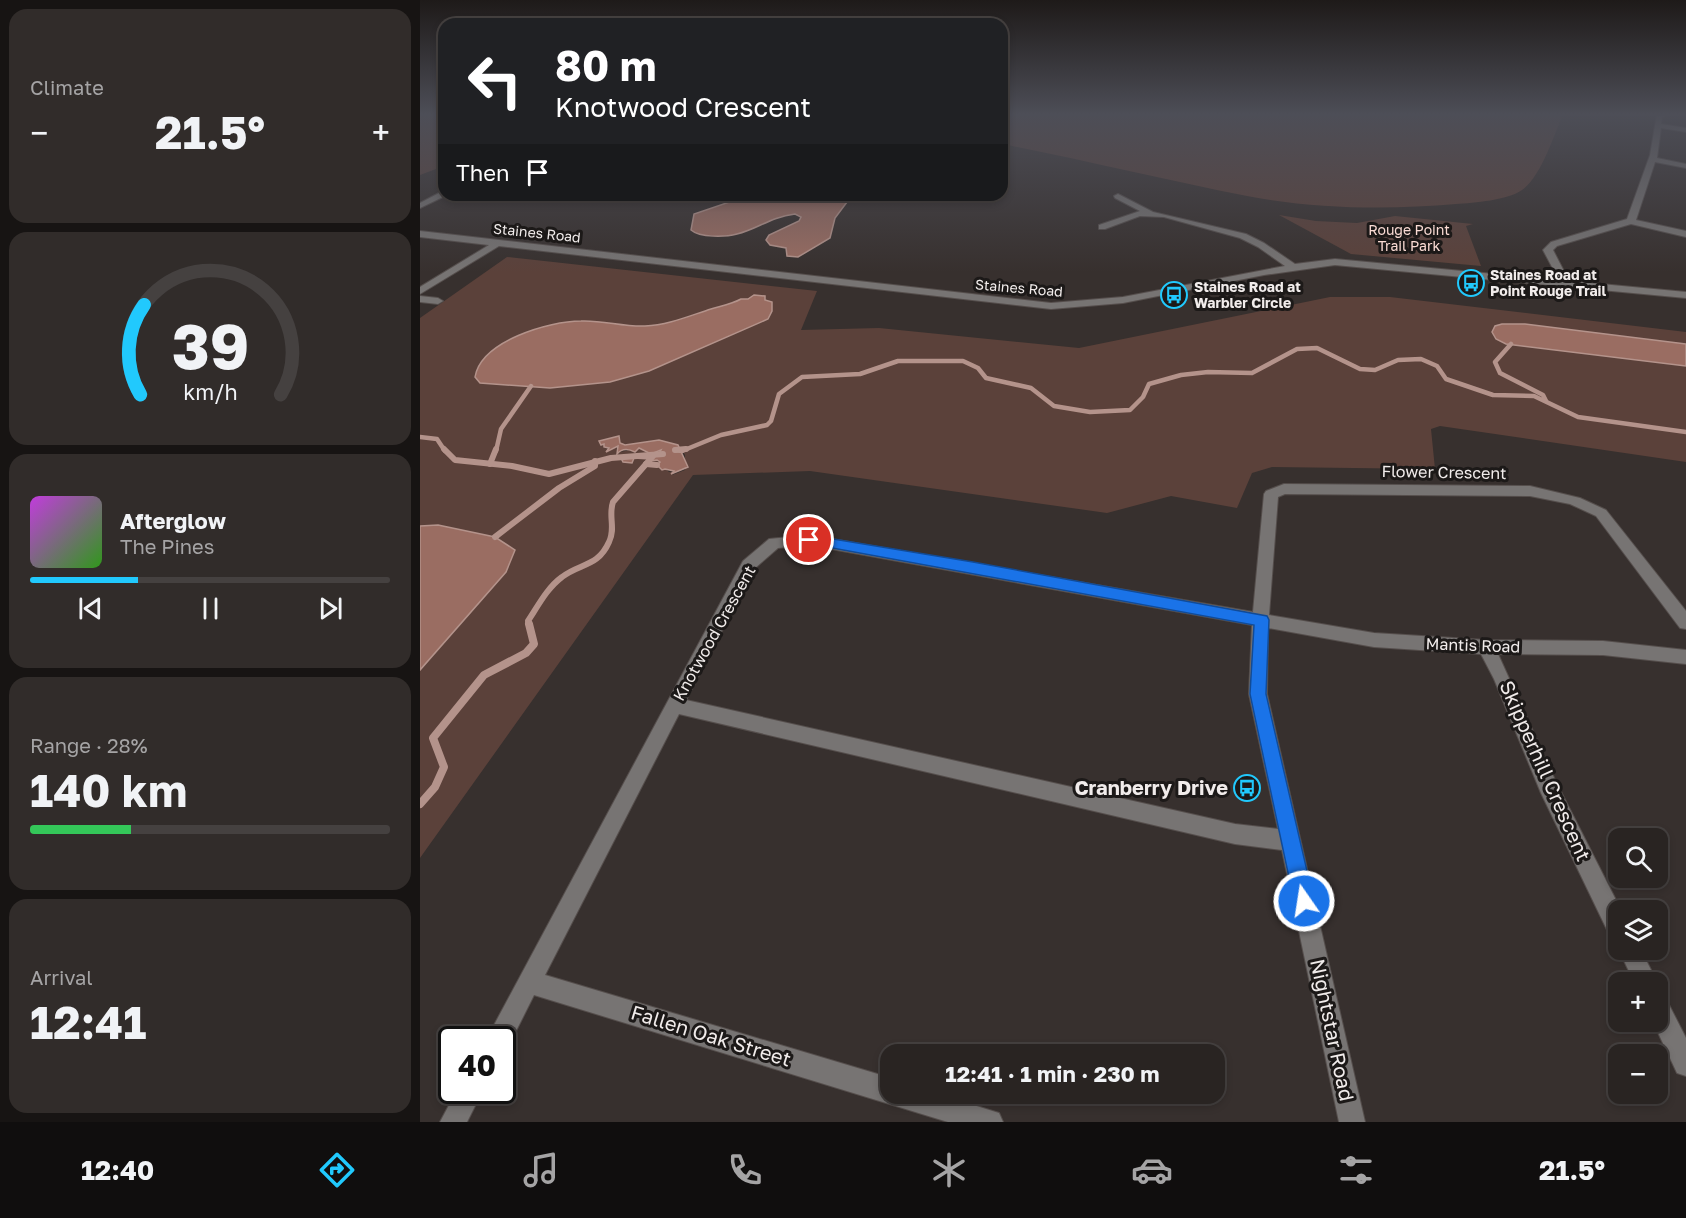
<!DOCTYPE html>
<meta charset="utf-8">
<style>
:root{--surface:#292422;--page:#312c2a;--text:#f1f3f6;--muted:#a5a4a5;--line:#454140;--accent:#21c9fd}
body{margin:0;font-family:"Golos Text",sans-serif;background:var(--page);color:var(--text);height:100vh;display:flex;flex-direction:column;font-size:22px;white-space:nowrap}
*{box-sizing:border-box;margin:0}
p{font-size:20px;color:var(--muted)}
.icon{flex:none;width:33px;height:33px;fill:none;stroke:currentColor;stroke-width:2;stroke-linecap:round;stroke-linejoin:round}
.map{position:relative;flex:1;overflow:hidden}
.panel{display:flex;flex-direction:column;gap:9px;padding:9px;background:#171413;width:420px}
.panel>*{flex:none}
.top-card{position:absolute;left:18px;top:18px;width:570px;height:183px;border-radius:18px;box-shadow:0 3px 9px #0003,0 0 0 2px var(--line);background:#202124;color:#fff;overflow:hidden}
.buttons{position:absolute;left:1188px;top:828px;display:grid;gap:12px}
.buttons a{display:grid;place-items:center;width:60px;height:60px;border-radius:12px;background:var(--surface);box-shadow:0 3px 9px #0003,0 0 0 2px var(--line);font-size:30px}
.speed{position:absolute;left:18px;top:1026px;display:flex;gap:12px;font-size:30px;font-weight:700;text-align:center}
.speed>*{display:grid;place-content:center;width:78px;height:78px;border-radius:50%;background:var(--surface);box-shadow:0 3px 9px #0003,0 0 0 2px var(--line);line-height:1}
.speed .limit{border:3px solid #111;border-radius:9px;background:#fff;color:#111}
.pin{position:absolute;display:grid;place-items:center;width:51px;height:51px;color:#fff;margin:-26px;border:3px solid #fff;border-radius:50%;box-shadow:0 2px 6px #0007}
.me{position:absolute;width:66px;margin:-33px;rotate:347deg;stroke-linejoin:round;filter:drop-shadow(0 0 4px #0008)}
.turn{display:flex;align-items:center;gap:21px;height:126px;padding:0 18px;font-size:27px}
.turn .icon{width:78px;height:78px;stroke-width:2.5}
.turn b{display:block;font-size:42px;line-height:51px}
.then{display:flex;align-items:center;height:57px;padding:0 18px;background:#0003;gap:12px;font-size:22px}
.big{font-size:45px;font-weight:700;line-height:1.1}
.panel .widget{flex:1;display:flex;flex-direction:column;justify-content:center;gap:9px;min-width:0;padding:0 21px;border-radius:18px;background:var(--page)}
.panel .dial{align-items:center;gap:0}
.dial svg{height:156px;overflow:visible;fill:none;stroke:var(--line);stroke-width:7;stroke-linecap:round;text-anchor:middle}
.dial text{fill:var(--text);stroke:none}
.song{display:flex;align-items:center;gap:18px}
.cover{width:72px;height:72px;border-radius:9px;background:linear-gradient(135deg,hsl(290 70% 55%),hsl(110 70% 35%))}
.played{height:6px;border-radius:3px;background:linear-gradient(90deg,var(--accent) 30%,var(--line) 30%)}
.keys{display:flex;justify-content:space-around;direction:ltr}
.heat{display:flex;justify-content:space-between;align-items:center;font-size:33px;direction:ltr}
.charge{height:9px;border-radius:4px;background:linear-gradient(90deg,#34c759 28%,var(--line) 0)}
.trip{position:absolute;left:460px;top:1044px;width:345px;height:60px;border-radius:18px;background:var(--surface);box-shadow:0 3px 9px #0003,0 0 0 2px var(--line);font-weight:700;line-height:60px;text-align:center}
.tabs{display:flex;height:96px;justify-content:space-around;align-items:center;background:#100e0e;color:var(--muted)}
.tabs .icon{width:42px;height:42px}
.tabs .selected{color:var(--accent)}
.tabs b{font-size:27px;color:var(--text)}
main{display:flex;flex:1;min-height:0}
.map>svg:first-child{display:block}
.green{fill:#5b413a;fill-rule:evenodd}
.water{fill:#9a6d62;stroke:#b4938b;stroke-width:1.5}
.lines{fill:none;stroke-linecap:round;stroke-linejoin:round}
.stream-far2{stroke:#b4938b;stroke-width:4.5}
.stream-far1{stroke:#b4938b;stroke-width:6}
.stream{stroke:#b4938b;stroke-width:8}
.minor-casing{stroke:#554e4c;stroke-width:2}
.minor{fill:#777473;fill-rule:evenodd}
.route{fill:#1a73e8;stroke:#114b97;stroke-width:1.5}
.labels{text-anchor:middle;stroke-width:6;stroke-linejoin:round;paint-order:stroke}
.far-park-label{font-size:14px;fill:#fadbd4;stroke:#1c1918}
.far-street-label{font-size:14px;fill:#f1eceb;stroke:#1c1918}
.far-poi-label{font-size:14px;font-weight:bold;fill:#f1eceb;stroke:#1c1918;text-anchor:start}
.street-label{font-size:16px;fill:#f1eceb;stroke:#1c1918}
.near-street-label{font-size:20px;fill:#f1eceb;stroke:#1c1918}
.near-poi-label{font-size:20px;font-weight:bold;fill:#f1eceb;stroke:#1c1918;text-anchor:end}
</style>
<main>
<section class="panel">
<div class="widget"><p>Climate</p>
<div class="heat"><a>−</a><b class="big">21.5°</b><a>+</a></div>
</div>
<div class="widget dial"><svg viewBox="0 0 100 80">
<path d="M14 69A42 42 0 1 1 86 69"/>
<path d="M14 69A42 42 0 0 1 16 23" stroke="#21c9fd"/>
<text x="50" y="56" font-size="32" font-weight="700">39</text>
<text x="50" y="72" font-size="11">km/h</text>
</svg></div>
<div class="widget">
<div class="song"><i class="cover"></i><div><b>Afterglow</b><p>The Pines</p></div></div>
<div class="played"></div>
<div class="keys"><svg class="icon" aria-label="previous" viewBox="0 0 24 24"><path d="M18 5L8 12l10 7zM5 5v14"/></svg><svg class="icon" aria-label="pause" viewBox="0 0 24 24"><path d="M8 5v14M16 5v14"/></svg><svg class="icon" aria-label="next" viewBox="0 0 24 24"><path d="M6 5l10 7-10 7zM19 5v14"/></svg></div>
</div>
<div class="widget"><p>Range · 28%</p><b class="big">140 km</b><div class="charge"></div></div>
<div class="widget"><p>Arrival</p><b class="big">12:41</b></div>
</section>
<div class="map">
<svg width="1266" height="1122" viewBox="0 0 1266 1122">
<rect width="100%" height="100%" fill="#37302e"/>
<g class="green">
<path d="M0,114h24v52l-24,9z"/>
<path d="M582,114h561c-9,21 -22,63 -41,76 -14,10 -48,13 -66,14 -68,6 -141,5 -209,-8 -82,-16 -163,-36 -245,-52z"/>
<path d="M859,215l37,6 41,2 38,-7 78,8 -7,2 15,40 -130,-12z"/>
<path d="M87,257l310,34 -16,39 78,-2 200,20 251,-51h60l296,35v130l-246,-36 -9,3 4,40 -163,-2 -20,6 -15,35 -66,-12 -64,17 -297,-42 -117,4 -273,383v-540zM197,436l3,7 5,2 39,-4 14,4 7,10v15l-13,5 3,-4 -6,1 -12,-12 -7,1 -5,-4h-23l37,-3 2,-4 -22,-2 -4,4 -3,-2 -13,2 -1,-6 -12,5 3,-4 -8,-6z"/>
</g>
<g class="water">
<path d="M330,195h99l1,3 -15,20 -5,20 -32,19 -11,-1 -1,-8 -16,-3 -4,-5 3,-5 30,-14 2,-4 -6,-3c-25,3 -37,15 -58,20 -11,3 -37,4 -46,-4l3,-16z"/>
<path d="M334,295l11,1v4l7,2v9l-4,8 -119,52 -39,11 -60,6 -70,-5 -5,-6c6,-36 74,-56 106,-56 22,-1 42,6 64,5 23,-1 44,-10 66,-17 10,-3 21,-5 30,-10h7z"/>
<path d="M1082,324h23l161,20v22l-180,-22 -10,-5 -4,-7 3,-6z"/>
<path d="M199,436l1,7 5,2 34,-5 19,5 10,22 -17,7 3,-3 -9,-2 -3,1 -5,-5 3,-3 -3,-2 -8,1 1,-2 -16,-1 -2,5 -9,-1 -1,-2 2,-1 -3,-2 38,-3 2,-4 -10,4 -12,-6 -4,4c-6,-3 -13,-4 -18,2l1,-8 -12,6 3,-4 -5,-1v-3l-3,1 -2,-4z"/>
<path d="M18,525l57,12 20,13 -9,22 -86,98v-144z"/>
</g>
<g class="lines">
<g class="stream-far2">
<path d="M1091,344l-16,18 5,11 43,22 3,6"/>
<path d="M0,437l17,2 8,12"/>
<path d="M255,450l7,1"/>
<path d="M76,451l5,-22 30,-43"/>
<path d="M262,451l39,-16 46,-10 4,-4 8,-27 23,-17 58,-3 38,-13h65l15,7 8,10 45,10 23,18 36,6 40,-2 13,-13 6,-13 32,-9 27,-3 44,1 45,-24 20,-1 43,21 15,1 23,-10 23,-1 16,7 9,13 47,16 41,1 44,21 108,15"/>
</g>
<g class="stream-far1">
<path d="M24,449l11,11 57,6 37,8 62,-16 52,-4"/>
<path d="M255,450l11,-1"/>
<path d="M70,464l6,-15"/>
<path d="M226,464l11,1"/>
<path d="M75,537l64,-49 36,-22v-5"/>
<path d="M109,626l-1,-5c10,-15 19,-33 34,-44 18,-14 36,-10 47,-35 7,-14 -1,-26 4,-40l40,-46"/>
</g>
<path class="stream" d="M0,804l15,-17 9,-20 -11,-29 51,-63 42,-22 8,-9 -5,-20"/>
<defs>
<g id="minor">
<path d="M1237,114h13l-8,3 -1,7 25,4v4l-25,-4 -4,30 29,6v4l-31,-6 -19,58 50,11v6l-55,-13 -74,22 -4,4 16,31 117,11v6l-351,-33 -71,10 -141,28 -72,6 -552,-63 -79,48v-7l69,-42 -69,-8v-6l631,72 72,-6 162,-31 -27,-19 -18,-9 -76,-21 -24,-1 -35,13h-6v-4l41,-14 -25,-13 -1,-2 4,-2 35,18 93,22 18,9 31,21 40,-5 224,21 -16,-30 8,-8 76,-23 23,-64z"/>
<path d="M21,192l6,3 -27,13v-5z"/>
<path d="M0,296l18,2 5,3 -5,3 -18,-2z"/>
<path d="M864,484l246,2 50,12 26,12 80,101v18l-6,-1 -84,-112 -26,-12 -40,-8 -245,-2 -7,3 -9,118 105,18 112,7 117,1 83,9v14l-83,-9 -105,-1 57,126 66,130h-3v29l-8,-3 -69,-143 -47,-114 -13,-25 -107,-7 -106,-19 -1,66 98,428h-26l-57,-272 -47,-6 -556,-130 -134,261 346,103v16h47l61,19 4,9h-55l-414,-127 -27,54 -5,1v-10h-16l257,-479 26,-22 40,-4 444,77 11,-118 2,-3zM389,545l443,80 -3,69 29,135 -43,-5 -549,-124 68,-131 24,-21z"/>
<path d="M1198,948l23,2 16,32h-23z"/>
<path d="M1238,995l8,4 20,39v38l-9,-3 -24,-51h5z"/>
<path d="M37,1090h26l-16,32h-27z"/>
</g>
</defs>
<use href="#minor" class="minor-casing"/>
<use href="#minor" class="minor"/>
</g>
<linearGradient id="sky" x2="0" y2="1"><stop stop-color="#1e1a19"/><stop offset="0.42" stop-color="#4d4e57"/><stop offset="1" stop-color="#4d4e57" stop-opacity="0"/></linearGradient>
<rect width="1266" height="272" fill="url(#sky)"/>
<path class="route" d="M389,535l164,27 294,54 2,4 -3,74 48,207 -3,7 -7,3 -7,-3 -3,-7 -44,-207 4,-69 -449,-82 -2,-3z"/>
<defs>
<symbol id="bus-ring" viewBox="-11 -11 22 22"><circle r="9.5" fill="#1c1918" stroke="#21c9fd" stroke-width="1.5"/><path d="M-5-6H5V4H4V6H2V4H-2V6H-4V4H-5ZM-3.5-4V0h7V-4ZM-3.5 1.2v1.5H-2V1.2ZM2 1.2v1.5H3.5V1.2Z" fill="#21c9fd"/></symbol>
</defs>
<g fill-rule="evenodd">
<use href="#bus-ring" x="1036" y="268" width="30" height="30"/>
<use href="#bus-ring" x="739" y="280" width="30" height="30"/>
<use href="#bus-ring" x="812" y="773" width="30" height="30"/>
</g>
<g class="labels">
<g class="far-park-label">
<text x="989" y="235">Rouge Point<tspan x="989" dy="16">Trail Park</tspan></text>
</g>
<g class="far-street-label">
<text transform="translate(117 233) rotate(6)" y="5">Staines Road</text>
<text transform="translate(599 288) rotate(5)" y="5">Staines Road</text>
</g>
<g class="far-poi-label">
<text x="1070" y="280">Staines Road at<tspan x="1070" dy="16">Point Rouge Trail</tspan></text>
<text x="774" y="292">Staines Road at<tspan x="774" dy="16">Warbler Circle</tspan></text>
</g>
<g class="street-label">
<text transform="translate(1024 472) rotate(1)" y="6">Flower Crescent</text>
<text transform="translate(294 633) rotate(-61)" y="6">Knotwood Crescent</text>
<text transform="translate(1053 645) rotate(2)" y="6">Mantis Road</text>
</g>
<g class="near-street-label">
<text transform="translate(1125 771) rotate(66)" y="7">Skipperhill Crescent</text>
<text transform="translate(912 1030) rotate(78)" y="7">Nightstar Road</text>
<text transform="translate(291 1036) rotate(17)" y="7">Fallen Oak Street</text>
</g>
<g class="near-poi-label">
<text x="808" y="795">Cranberry Drive</text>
</g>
</g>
</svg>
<div class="buttons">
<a><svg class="icon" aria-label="search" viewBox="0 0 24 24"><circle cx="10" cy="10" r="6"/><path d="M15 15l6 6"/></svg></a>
<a><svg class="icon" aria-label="layers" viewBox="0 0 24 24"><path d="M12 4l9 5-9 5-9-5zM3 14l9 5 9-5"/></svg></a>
<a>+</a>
<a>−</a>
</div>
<div class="speed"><div class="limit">40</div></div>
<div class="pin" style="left:389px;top:540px;background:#d93025"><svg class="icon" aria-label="arrive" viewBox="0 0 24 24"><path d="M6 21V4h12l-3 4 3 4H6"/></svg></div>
<svg class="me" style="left:884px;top:901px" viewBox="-20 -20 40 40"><circle r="17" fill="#1a73e8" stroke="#fff" stroke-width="3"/><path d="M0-11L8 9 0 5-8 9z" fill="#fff"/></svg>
<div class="trip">12:41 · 1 min · 230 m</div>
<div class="top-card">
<div class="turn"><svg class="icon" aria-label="left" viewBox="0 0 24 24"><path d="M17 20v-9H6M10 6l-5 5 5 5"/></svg><div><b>80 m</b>Knotwood Crescent</div></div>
<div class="then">Then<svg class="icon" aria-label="arrive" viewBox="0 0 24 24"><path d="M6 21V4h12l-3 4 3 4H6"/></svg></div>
</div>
</div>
</main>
<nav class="tabs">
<b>12:40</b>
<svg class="icon selected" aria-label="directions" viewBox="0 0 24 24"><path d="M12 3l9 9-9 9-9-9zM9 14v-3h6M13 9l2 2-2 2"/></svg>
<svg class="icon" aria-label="music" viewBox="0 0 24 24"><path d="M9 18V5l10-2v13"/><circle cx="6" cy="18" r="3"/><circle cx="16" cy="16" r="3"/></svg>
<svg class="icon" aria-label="phone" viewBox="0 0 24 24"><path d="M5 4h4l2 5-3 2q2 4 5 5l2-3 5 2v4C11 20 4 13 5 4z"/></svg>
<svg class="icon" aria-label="climate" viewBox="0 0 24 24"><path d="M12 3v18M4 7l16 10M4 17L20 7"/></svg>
<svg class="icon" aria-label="car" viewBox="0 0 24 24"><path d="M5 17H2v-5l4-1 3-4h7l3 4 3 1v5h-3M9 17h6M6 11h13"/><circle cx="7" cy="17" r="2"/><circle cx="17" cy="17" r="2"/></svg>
<svg class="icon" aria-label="filters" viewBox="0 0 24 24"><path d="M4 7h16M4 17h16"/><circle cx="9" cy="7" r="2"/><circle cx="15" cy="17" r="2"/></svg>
<b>21.5°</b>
</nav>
